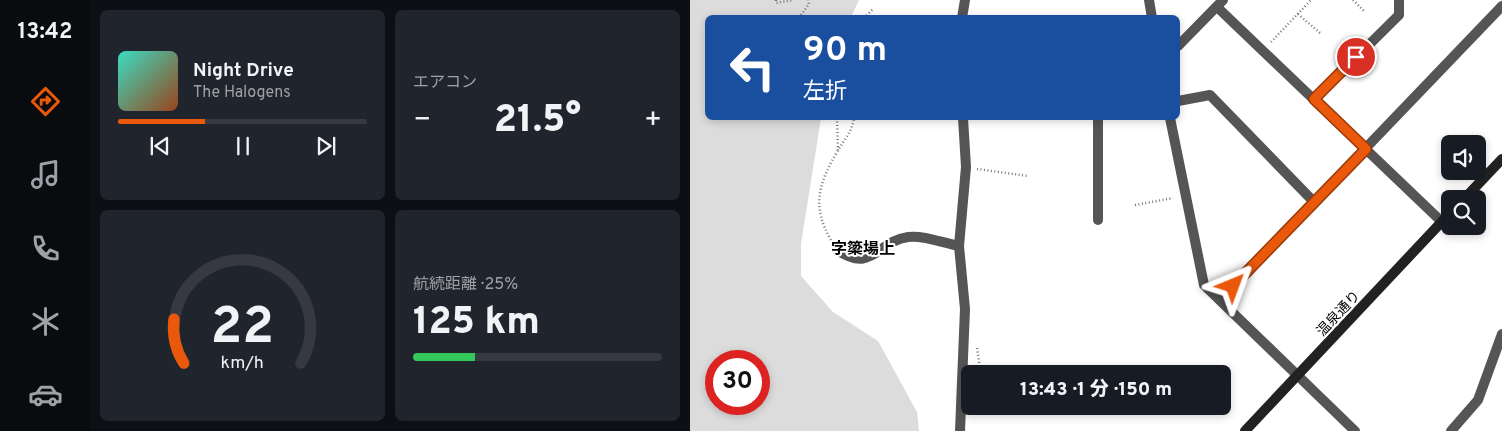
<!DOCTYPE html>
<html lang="ja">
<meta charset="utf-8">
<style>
:root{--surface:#171b24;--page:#20242c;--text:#f1f3f6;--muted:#9ea1a6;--line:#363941;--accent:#ea580c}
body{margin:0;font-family:Overpass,"Noto Sans JP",sans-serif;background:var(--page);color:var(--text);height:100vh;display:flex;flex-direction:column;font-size:19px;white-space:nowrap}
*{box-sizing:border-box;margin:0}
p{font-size:16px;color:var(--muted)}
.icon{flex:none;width:28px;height:28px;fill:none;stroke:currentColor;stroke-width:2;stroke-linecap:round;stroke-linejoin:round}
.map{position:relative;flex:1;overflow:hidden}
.details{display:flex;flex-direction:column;gap:10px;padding:10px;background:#0d0f14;width:600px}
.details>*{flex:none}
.top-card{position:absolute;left:15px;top:15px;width:475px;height:105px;border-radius:8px;box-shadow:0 2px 8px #0003;background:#1a4fa0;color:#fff;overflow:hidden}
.tools{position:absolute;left:751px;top:135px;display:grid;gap:10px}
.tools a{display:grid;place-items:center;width:45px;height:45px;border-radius:8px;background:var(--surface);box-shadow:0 2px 8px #0003;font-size:25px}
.speed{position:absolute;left:15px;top:350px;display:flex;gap:10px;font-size:25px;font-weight:700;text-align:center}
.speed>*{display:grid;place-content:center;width:65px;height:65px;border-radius:50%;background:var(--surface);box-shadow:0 2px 8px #0003;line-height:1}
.speed .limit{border:8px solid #d22;background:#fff;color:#111}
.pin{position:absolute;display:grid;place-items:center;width:42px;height:42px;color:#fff;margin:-21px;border:2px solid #fff;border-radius:50%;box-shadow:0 1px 5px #0007}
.me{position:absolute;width:55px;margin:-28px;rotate:44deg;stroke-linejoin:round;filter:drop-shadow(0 0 4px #0008)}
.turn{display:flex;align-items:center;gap:18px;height:105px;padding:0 15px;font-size:22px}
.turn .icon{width:65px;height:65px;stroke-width:2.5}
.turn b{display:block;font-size:35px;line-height:42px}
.big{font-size:38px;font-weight:800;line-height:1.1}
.details .tile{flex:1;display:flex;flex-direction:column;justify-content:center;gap:8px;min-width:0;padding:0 18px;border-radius:8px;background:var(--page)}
.details .dial{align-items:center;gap:0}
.dial svg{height:130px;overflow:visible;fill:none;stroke:var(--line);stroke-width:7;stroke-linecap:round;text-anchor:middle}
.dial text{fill:var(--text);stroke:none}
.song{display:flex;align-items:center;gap:15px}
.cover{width:60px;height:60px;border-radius:8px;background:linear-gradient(135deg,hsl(170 70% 55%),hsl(20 70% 35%))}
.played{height:5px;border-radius:2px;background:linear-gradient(90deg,var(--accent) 35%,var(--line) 35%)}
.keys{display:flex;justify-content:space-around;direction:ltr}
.heat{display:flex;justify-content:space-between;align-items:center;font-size:28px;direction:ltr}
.charge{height:8px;border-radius:4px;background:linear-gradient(90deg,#34c759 25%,var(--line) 0)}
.details .tiles{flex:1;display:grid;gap:10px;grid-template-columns:repeat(2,1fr)}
.trip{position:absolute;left:271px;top:365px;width:270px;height:50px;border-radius:8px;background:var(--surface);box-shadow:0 2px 8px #0003;font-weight:800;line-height:50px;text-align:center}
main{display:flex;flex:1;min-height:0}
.menu{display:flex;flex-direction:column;width:90px;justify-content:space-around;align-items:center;background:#090b0e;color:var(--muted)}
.menu .icon{width:35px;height:35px}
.menu .active{color:var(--accent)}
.menu b{font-size:22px;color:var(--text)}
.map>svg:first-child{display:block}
.green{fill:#dcdcdc;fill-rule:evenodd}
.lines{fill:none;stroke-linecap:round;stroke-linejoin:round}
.path{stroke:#777;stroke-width:2.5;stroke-dasharray:1 2.5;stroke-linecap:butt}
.street{stroke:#555;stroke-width:10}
.secondary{stroke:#222;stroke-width:10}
.route-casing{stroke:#983908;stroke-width:12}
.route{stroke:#ea580c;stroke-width:9}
.labels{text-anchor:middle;stroke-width:4;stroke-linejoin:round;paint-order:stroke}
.street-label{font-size:14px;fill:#000;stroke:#fff}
.quarter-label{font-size:16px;font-weight:bold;fill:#000;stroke:#fff}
</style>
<main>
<nav class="menu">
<b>13:42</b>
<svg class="icon active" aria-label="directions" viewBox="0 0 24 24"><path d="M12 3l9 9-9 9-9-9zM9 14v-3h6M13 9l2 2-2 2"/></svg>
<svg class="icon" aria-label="music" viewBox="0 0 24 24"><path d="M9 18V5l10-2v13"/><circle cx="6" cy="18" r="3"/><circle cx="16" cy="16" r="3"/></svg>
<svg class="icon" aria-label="phone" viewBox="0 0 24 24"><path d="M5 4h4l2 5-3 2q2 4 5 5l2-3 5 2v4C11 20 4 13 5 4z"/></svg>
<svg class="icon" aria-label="climate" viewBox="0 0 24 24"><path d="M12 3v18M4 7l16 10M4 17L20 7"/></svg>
<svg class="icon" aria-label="car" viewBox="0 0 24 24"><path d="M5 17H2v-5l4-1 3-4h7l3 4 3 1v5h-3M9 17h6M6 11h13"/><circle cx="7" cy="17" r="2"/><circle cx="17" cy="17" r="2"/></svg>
</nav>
<section class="details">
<div class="tiles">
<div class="tile">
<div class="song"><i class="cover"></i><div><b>Night Drive</b><p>The Halogens</p></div></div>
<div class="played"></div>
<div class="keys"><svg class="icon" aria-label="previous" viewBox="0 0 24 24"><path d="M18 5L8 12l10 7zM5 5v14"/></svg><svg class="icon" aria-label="pause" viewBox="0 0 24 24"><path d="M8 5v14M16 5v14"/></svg><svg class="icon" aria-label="next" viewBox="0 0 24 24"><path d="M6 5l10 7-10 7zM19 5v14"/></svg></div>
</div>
<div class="tile"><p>エアコン</p>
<div class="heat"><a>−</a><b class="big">21.5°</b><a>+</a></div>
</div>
<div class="tile dial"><svg viewBox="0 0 100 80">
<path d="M14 69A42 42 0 1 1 86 69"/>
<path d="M14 69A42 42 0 0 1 8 42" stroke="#ea580c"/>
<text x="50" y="56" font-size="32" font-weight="700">22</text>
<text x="50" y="72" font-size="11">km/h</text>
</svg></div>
<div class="tile"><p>航続距離 · 25%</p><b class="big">125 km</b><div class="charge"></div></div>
</div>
</section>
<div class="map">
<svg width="812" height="431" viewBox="0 0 812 431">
<rect width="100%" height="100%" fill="#fff"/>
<path class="green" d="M0,0h169l-8,17 -143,1v100h113l-20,126v32l32,36 45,29 39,71 2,19h-229zM26,361h43v43h-43z"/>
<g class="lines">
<g class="path">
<path d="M86,0v3l17,-3"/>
<path d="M663,0l11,11"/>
<path d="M608,14l22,19"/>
<path d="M109,18l10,-14 -1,-4"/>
<path d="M174,18l9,-9"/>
<path d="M581,42l40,-42"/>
<path d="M147,118l1,33"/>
<path d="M287,169l51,7"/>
<path d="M445,205l38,-7"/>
<path d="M141,240c-20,-34 -12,-57 6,-88 7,-12 15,-20 17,-34"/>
<path d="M287,348l4,26"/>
<path d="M292,406v8"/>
</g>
<g class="street">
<path d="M459,0l3,18"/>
<path d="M527,7l225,215"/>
<path d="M272,18l3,-18"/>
<path d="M488,46l45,-46"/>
<path d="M624,99l85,-84v-15"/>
<path d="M488,101l32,-6 104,107"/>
<path d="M480,118l34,167 151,146"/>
<path d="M408,220v-102"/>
<path d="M147,250c36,24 40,-9 71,-13 16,-2 35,6 51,9"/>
<path d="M530,300l282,-294"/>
<path d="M270,431l5,-122 -6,-63 7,-79 -3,-49"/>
<path d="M761,431l27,-31 24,-66"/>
</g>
<g class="secondary">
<path d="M774,199l38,-40"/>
<path d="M555,431l205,-218"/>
</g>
</g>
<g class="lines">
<defs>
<path id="route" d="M543,286l133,-137 -52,-50 42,-42"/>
</defs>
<use href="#route" class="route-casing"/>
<use href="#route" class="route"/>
</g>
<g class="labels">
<g class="street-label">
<text transform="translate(648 313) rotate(-47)" y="5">温泉通り</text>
</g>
<g class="quarter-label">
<text x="173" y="254">字簗場上</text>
</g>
</g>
</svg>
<div class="tools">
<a><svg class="icon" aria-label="sound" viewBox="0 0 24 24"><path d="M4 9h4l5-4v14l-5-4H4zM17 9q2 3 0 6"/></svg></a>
<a><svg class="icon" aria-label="search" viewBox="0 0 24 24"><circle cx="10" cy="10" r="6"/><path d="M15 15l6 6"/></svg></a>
</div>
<div class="speed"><div class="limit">30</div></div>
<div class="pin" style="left:666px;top:57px;background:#d93025"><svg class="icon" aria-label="arrive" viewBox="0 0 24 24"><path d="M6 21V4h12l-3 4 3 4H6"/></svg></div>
<svg class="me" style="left:543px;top:286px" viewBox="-20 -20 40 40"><path d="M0-17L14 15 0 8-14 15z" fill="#ea580c" stroke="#fff" stroke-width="4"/></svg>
<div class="trip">13:43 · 1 分 · 150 m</div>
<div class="top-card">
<div class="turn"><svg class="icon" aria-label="left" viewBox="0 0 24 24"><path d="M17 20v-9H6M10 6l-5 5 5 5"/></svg><div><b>90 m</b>左折</div></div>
</div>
</div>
</main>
